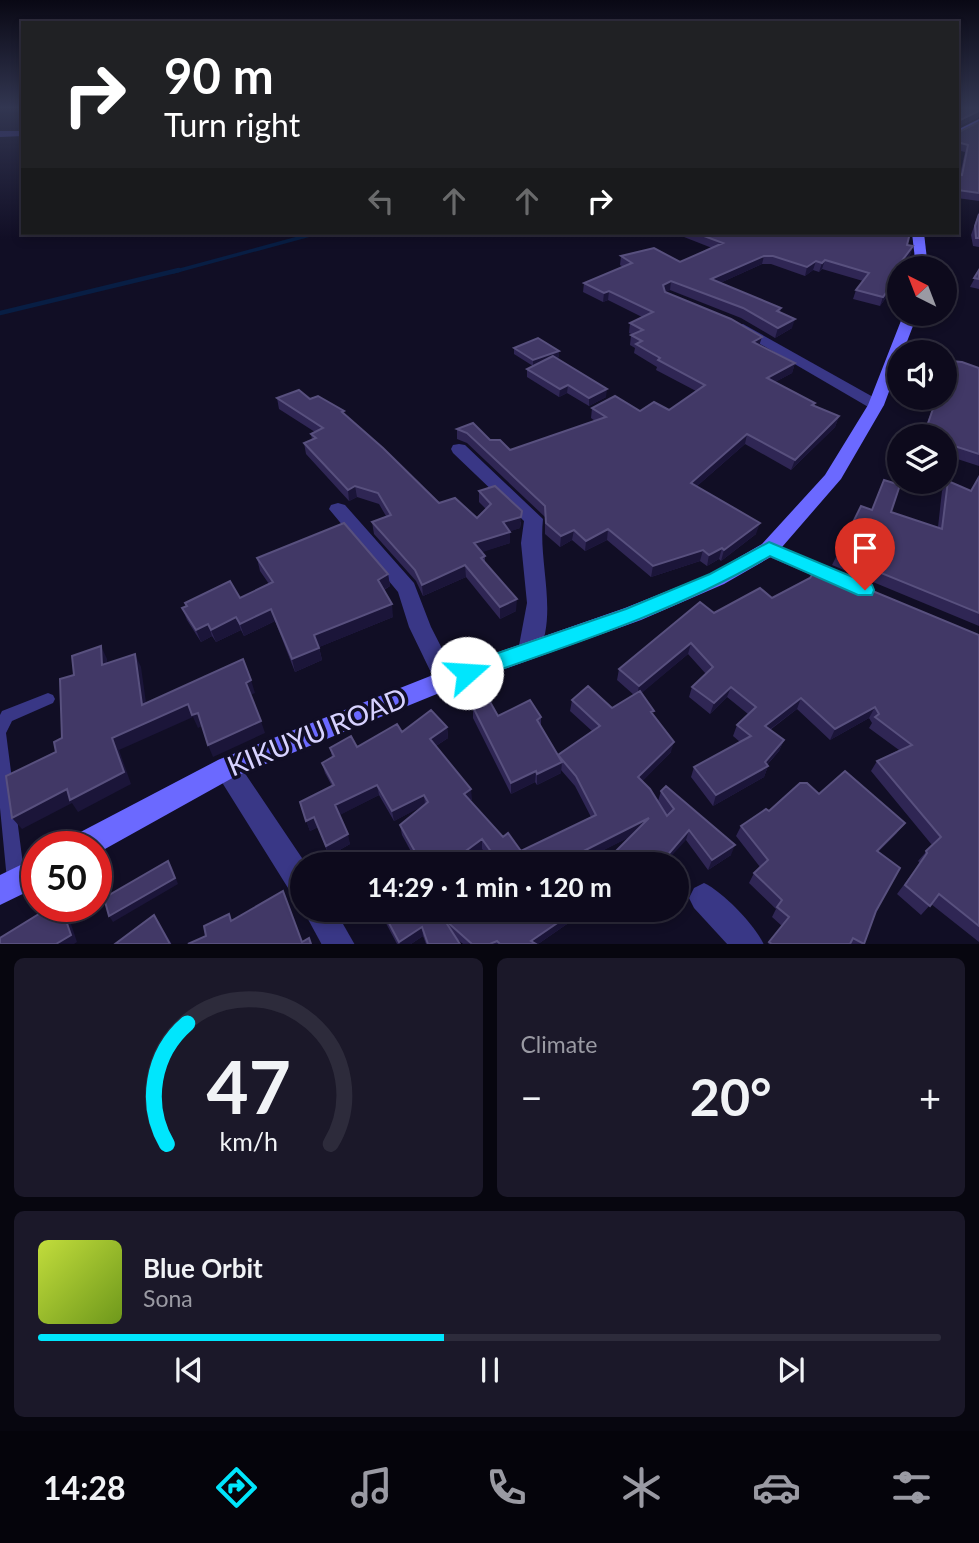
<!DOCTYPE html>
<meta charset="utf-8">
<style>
:root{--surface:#0d0a1c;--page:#1b1829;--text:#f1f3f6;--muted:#9a9aa3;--line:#2d2b3b;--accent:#00e6fd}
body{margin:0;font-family:Lato,sans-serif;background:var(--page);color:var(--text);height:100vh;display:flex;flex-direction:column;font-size:26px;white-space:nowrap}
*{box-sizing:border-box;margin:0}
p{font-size:23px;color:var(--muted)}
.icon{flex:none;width:38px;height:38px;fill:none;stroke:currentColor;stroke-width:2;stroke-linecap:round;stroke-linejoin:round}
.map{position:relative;height:944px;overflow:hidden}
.side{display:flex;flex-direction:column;gap:14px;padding:14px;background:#07060f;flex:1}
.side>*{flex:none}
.banner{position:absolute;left:21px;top:21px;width:938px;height:214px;border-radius:0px;box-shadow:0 4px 10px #0003,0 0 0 2px var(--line);background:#202124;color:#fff;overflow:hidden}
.needle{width:46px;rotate:318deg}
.tools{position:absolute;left:887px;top:256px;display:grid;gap:14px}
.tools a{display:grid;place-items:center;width:70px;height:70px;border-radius:50%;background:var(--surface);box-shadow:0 4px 10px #0003,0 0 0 2px var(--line);font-size:35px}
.speed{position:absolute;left:21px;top:831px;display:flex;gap:14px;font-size:35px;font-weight:700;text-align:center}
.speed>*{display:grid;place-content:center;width:91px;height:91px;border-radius:50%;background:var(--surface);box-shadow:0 4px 10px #0003,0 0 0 2px var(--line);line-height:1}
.speed .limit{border:10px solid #d22;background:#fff;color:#111}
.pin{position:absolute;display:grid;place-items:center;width:60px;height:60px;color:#fff;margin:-72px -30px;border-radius:50% 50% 50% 0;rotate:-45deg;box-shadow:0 0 7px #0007}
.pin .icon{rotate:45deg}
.me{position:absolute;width:77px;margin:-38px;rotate:71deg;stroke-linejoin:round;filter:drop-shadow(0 0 5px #0008)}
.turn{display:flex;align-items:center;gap:24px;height:147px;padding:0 28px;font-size:32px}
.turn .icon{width:91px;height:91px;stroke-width:2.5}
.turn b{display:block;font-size:49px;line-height:60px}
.lanes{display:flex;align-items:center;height:66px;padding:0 28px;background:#0003;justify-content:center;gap:35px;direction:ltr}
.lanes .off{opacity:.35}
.big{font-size:52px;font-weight:700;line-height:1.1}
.side .widget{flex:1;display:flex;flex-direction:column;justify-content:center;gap:10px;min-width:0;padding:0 24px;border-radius:10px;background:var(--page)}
.side .dial{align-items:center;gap:0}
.dial svg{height:182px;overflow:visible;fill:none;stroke:var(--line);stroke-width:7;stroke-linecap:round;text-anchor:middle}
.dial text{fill:var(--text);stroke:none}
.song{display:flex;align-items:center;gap:21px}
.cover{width:84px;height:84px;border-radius:10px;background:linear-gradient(135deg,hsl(70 70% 55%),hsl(80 70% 35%))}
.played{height:7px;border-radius:4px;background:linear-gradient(90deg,var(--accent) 45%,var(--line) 45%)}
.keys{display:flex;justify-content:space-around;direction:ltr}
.heat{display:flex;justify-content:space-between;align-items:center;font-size:38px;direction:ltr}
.side .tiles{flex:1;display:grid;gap:14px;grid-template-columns:1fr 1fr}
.widget:last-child{grid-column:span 2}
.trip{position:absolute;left:290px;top:852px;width:399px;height:70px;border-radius:35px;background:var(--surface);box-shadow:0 4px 10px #0003,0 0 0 2px var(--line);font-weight:700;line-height:70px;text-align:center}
.dock{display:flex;height:112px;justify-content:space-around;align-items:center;background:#05040b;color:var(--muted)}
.dock .icon{width:49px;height:49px}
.dock .on{color:var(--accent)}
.dock b{font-size:32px;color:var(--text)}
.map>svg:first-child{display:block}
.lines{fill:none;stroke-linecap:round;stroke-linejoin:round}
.stream-far1{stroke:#081e44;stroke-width:3.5}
.stream{stroke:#081e44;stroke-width:4.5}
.service{fill:#393786;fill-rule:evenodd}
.minor{fill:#393786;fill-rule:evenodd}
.secondary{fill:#6b69ff;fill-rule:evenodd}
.wall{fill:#2f2654}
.shaded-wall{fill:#1b1539}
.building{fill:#413866;stroke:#58507e;stroke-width:2}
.route{fill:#00e6fd;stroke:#0096a4;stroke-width:2}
.labels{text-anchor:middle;stroke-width:7;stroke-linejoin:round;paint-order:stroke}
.near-street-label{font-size:28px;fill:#d7d2ff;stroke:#110e25}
</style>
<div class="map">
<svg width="979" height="945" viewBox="0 0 979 945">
<rect width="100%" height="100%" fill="#110e25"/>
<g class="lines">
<path class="stream-far1" d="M173,272l144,-39"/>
<path class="stream" d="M0,313l179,-43"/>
<path class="service" d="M48,693l5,2 2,4 -2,4 -41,18 -6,12 19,147 -3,6 -6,3 -6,-3 -3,-6 -7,-72v-93l2,-4z"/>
<g class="minor">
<path d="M0,131h23v5l-23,1z"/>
<path d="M743,324l139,78 2,3 -8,5 -6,-2 -132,-77v-6z"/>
<path d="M459,444l6,1 78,74c-5,45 16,95 -6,138l-8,3 -8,-3 -3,-6 9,-48 -6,-60 3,-22 -71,-68 -2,-4 2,-4z"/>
<path d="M338,503l7,2 69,78 17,44 27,53 -4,7 -8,3 -8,-3 -29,-60 -11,-35 -69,-83 2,-4z"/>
<path d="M769,542l75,31 3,5 -3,5 -7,3 -75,-32 -3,-5 3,-5z"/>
<path d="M227,756l9,4 70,104h-3v36l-10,-4 -75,-120 -4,-8 4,-8z"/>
<path d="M704,883c18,8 52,43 60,62h-36l-34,-37 -5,-10 5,-10z"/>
<path d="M303,910h32l20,35h-33z"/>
</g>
<g class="secondary">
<path d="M979,119v5l-22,12v-6z"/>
<path d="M912,233h12l4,35h-12z"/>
<path d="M904,313h14l-15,39h-3v10l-16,43 -43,74 -65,75 -52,30 -83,36 -187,67 -218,89 -140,78v-7h-29l4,-10 147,-77 220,-87 187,-65 85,-34 52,-30 63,-69 43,-70z"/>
<path d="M37,857v30l-37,18v-30z"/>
</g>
</g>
<g class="wall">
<path d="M957,107h22v10l-20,9v6l20,-10v79l-22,-3v-24h3l5,-22 -8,-2z"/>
<path d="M979,212v35l-6,-1 -2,-11z"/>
<path d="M684,233h118l7,2 104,11 -3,9 -10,13v10l-20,28 -27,-7 3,-9 7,-9 -41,-12 -3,3 -6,-2 -8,6 -34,-12h-9l-42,19 61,25 -1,4 12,16 -17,10 -34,-20 -71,-28 -5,2 95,53 35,18 -3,10 -17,9 40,21 -1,3 25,10 -4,11 -44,43 -46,-26 -48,42 59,48 -35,27 -2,-2 -12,7 -7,-5 -49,16 -44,-37 -22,11 -13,-11 -12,7 -15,-13v-17l-78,-74 -10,-4v-10l33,11 20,10 85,-29 -4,-3 1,-10 48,3 29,-1 27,-19 -40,-21 1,-3 -23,-14 1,-5 -5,-3 1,-10h2l-4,-2 1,-10 12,-6 -34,-17 -5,2 -20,-10 1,-9 39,-16 -3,-2 1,-9 59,6 32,-14 -28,-11z"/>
<path d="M979,270v19l-9,-2z"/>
<path d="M514,348l45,9 -3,1 50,39 -17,9 -22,-13 -8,4 -32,-20v-8l6,-3 -19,-12z"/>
<path d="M951,361l28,7v98l-34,-11v-19h-23l15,-39h8v-22z"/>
<path d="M277,398l33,1 35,16 94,88 38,15 9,-9 -7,-7v-11l42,31 -1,6 -10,3v12l-29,9 4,4v7l31,48 -16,8 -34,-42 -43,19 -7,-15 -42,-47 -2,-12 14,-6 -7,-12 -22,-7 -8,4 -43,-47 -2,-11 8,-3 -1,-6 4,-2 -36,-23z"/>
<path d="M979,477v149l-147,-61 5,-10 35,-45 19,2 47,15 4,-36 6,-10 23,10z"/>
<path d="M257,558l131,16 2,12 -6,4 9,27 -74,30 3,13 -27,12 -20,-51 -31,15 -3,-6 -25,12 -4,-6 -11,6 -14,-22 -5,-12 4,-2 -1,-3 55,-5 29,-14 -9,-13z"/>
<path d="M772,598l207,37v307l-48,-38 -10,11 -24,-21 23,-31 -2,-2 14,-16 -61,-74 6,-10 22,-11 -30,-22 3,-5 -3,-5 -39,22 -33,-31 -27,21 14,10 -5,11 -12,14 1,1 -4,11 -51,29 -22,-29 3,-10 46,-25 -7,-6 4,-11 11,-11 -21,-17 -17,17 -21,-17 3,-10 14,-13 -18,-20 -47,39 12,22 18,37 -29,29 16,20 3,-10 70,64 -23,15 -22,-30 -55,-4 -55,28h-83l-11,-15 -21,15h-57l10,-7 -12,-22 -2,-10 24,-20 -30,16 -15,-26 -40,20 11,29 -21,12 -11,-29 -8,4 -10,-29 32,-16 -7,-13 -3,-10 10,-6 -2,-9 27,-1 45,-15 45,-5 1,11 -12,8 36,53 -2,2 33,36 18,14 70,-34 -16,-31 -14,-16v3l-24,12 -2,-3 -24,12 -38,-76v-11l25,9 43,1v9l17,30 34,-25 -22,-20 2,-11 40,8 22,-13 -17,-15 2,-11 95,-56z"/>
<path d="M819,794l78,39 -19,19 -2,59 -12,33h-96l14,-18 -10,-9 4,-8 -27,-26 5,-10 6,-6 -24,-31 5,-10z"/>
<path d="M379,910h59l7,11 124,-6 -2,9 -29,20h-75l-6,-5 3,5h-34l-3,-8 -12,8h-14z"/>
<path d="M606,910h23l-12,13z"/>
</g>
<g class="shaded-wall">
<path d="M979,111l-1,6 -21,10 1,-6z"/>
<path d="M913,246l-3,9 -16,20 4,-9z"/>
<path d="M764,256l-2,8 -53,24 2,-9z"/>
<path d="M825,260l-3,9 -3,3 3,-9z"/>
<path d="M816,261l-3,9 -8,6 2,-9z"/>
<path d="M900,274v4l-20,28 3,-9z"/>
<path d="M671,281l-1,9 -8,4 1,-9z"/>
<path d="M609,291l-1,9 -5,2 1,-9z"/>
<path d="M795,319l-3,9 -17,10 3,-10z"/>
<path d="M762,337l-3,9 -6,-4z"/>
<path d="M559,351v6l-26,9v-6z"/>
<path d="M795,363l-3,10 -28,15 3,-10z"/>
<path d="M568,385l-1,8 -8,4 1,-8z"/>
<path d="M607,389l-1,8 -17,9v-8z"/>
<path d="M839,416l-4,11 -44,43 4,-10z"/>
<path d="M747,434l-2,10 -56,49 2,-10z"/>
<path d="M355,486l2,11 -8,4 -1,-11z"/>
<path d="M522,511l-2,17 -17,6v-12z"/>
<path d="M760,523l-4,11 -35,27 3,-11z"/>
<path d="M608,529l-1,11 -22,11 1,-10z"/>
<path d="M574,530l-2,10 -12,7 1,-11z"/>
<path d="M510,532v11l-36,12v-12z"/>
<path d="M722,548l-3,11 -12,7 2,-11z"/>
<path d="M703,550l-3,11 -49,16 2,-11z"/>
<path d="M465,565l1,12 -43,19 -1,-11z"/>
<path d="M388,574l2,12 -11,6 -1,-12z"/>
<path d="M517,599l-1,12 -16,8v-12z"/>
<path d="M392,604l1,13 -76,31 -3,-13z"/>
<path d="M271,609l4,12 -31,15 -4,-12z"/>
<path d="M236,617l5,13 -25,12 -5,-12z"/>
<path d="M208,624l4,12 -11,6 -5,-12z"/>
<path d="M691,643l-3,11 -51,43 2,-11z"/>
<path d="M101,646l6,13 2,19 -7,-13z"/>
<path d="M319,648l3,12 -27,12 -3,-13z"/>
<path d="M135,654l6,13 7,50 -6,-12z"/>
<path d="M251,680l4,13 -5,2 -4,-12z"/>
<path d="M731,687l-4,10 -17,17 4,-11z"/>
<path d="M801,698l-4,11 -36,27 4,-10z"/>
<path d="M188,704l10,9 6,12 -6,3 -5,-11 -74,33 12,34 -53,28 -6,-9 -50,26 -10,-11 55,-29 45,-51z"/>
<path d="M875,707l-6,11 -39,22 5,-11z"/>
<path d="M261,721l4,12 -52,24 -5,-12z"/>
<path d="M447,727l1,11 -17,11 -1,-10z"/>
<path d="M784,740l-5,11 -17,19 6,-4 -4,11 -51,29 3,-11 49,-33z"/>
<path d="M674,742l-3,10 -35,36 2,-11z"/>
<path d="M562,762l-1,11 -24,12v-11z"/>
<path d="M536,771l-1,11 -24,12v-11z"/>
<path d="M377,785l2,10 -41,21 -3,-11z"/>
<path d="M471,789l1,10 -8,6v-11z"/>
<path d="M424,795l1,10 -31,16 -2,-10z"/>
<path d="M314,817l4,10 -8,4 -4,-10z"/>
<path d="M649,818l-3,11 -70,35h-18z"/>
<path d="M905,823l-8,10 -28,28 8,-10z"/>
<path d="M689,830l-3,10 -22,24h-5z"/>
<path d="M348,834l2,10 -21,12 -3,-10z"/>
<path d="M482,839v10l-21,15h-13z"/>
<path d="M735,845l-4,10 -23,15 4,-10z"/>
<path d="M168,861l4,6 6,17 -65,38 -4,-6z"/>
<path d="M61,906h2l3,3 11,33 -3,2h-18z"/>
<path d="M623,910h6l-12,13 3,-9z"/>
<path d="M154,915l7,11 11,18h-2z"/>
<path d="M569,915l-2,9 -29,20h-7v-3z"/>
<path d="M422,927l1,9 -12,8h-11l-1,-2z"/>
</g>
<g class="building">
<path d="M957,107h22v4l-21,10 1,11 20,-10v71l-22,-3v-16l5,1 6,-30 -11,-3z"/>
<path d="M979,214v24h-3l-1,-12z"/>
<path d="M696,233h106l7,2 1,-2h100l-3,12 6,1 -15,20 6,1 -4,1v6l-17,23 -27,-7 13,-17 -44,-13 -3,3 -6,-2 -9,6 -34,-11h-9l-53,23 70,29 -4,3 18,8 -17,9 -35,-20 -72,-27 -8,4 2,7 66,27 31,18 -9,5 42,21 -28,15 48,25 -3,2 27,11 -44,44 -48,-26 -56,49 69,40 -36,27 -2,-2 -13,7 -6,-5 -50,16 -45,-37 -22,12 -12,-11 -13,6 -15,-13 -1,-17 -78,-73 -10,-4 16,-6 17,17h10l10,10 96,-33 -14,-9 23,-12 25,15 14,-9 15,8 36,-25 -47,-25 2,-2 -24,-14 6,-3 -11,-6 12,-5 -13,-7 23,-11 -44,-21 -5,2 -20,-10 48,-20 -11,-7 33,-8 26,14 43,-19z"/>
<path d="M979,270v9l-5,-1z"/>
<path d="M538,338l21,13 -26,9 -19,-12z"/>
<path d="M553,356l54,33 -18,9 -21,-13 -8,4 -33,-20z"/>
<path d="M951,361l11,1 17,6v86l-34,-11v-7h-11v-1l-9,-3 12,-35h8v-20z"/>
<path d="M299,390l11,9 8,-3 26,15 -2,1 41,36 56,55 16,-5 22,20 14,-14 -12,-13 16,-5 27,25 -1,6 -18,5 7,10 -36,11 11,13 -4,2 36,41 -17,8 -35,-42 -43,20 -7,-15 -43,-48 19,-7 -13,-22 -23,-7 -7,4 -44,-47 12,-5 -5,-4 12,-6 -46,-30z"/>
<path d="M979,477v136l-142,-58 24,-49 11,4 12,-30 16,5 -9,27 51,17 6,-48 23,10z"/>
<path d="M344,523l44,51 -10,6 14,24 -78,31 5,13 -27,11 -21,-50 -31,15 -4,-7 -25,13 -3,-6 -12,6 -14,-22 5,-2 -2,-3 45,-22 10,17 33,-16 -16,-24z"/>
<path d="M817,568l162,67v291l-40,-32 -9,12 -25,-21 22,-32 -1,-2 15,-14 -64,-76 35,-16 -37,-28 4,-3 -4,-7 -40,22 -34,-31 -36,28 19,14 -19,22 3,4 -52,29 -22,-28 57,-31 -14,-11 19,-18 -25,-20 -17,16 -22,-16 21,-20 -22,-24 -52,43 -20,-17 81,-67 14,11 46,-25 12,10 38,-20z"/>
<path d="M101,646l1,19 33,-11 7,51 101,-46 8,21 -5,3 15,38 -53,24 -10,-32 -6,2 -4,-11 -76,34 12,34 -54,28 -3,-11 -55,29 -6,-42 50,-24 -2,-10 8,-4 -2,-59 14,-4 -2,-19z"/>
<path d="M588,686l24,22 28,-17 14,20 -3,1 23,30 -36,35 12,12 17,27 7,-7 -13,-18 5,-5 69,59 -23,15 -23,-30 -29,34h-57l46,-46 -91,46h-58l-18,-25 -34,25h-44l13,-9 -17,-30 28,-23 -4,-7 -32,16 -15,-26 -42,20 13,29 -22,12 -12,-29 -8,4 -6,-19 34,-17 -12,-22 12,-7 -4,-8 21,-12 6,11 40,-23 5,8 29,-22 16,17 -17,12 41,50 -7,5 39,43 5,-4 13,18 75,-36 -20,-39 -18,-21 42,-29 -28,-26z"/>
<path d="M489,700l9,16 32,-16 11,17 -4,3 25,42 -25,12 -1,-3 -25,12 -38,-76z"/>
<path d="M845,771l60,52 -28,28 23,17 -24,43 -12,33 -11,-6 -3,6h-78l-3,-2 20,-25 -12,-10 5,-7 -28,-27 14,-13 -27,-34 25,-17 3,2 31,-28h7l12,11z"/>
<path d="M168,861l7,17 -66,38 -5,-18z"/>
<path d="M283,891l19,51 7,-4 2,6h-123l18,-8 -2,-10 25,-12 2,7z"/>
<path d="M52,906h9l10,29 -15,9h-56v-6z"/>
<path d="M382,910h56l22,34h-32l-6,-17 -23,15z"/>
<path d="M467,910h6l4,10 15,-10h73l4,5 -38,26 5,3h-36l-3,-3 -7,3h-18l-27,-24z"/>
<path d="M154,915l16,29h-55z"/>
</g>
<linearGradient id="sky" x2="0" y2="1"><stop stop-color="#090814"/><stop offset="0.45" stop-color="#323651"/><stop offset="1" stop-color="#323651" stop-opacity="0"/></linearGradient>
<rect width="979" height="239" fill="url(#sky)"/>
<path class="route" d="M769,542l103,43 2,5 -2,5h-14l-88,-39c-95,56 -200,89 -303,125l-7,-2 -4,-6 4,-7 166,-57 84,-35z"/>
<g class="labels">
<g class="near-street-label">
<text transform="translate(317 732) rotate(-22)" y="10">KIKUYU ROAD</text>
</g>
</g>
</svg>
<div class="tools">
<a><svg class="needle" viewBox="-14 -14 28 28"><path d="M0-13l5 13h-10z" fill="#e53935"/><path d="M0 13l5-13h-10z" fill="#9a9aa3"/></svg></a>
<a><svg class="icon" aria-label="sound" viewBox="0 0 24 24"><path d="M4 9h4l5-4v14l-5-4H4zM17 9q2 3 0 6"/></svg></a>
<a><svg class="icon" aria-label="layers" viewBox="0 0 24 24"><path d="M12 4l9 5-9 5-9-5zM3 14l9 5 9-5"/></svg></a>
</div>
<div class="speed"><div class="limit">50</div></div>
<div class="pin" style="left:865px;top:590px;background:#d93025"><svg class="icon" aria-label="arrive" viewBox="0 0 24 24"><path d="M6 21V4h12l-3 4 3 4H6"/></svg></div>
<svg class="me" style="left:467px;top:673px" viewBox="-20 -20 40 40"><circle r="19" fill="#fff"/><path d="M0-13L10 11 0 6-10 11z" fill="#00e6fd"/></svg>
<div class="trip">14:29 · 1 min · 120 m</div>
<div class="banner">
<div class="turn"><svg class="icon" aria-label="right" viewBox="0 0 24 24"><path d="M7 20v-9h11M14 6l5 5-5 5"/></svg><div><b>90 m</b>Turn right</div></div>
<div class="lanes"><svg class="icon off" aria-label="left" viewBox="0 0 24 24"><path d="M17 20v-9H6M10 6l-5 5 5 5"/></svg><svg class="icon off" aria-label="ahead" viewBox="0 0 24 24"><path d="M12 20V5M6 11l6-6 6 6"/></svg><svg class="icon off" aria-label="ahead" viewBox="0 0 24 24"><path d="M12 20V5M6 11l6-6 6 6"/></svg><svg class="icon" aria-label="right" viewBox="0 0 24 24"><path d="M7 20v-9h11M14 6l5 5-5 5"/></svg></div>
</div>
</div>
<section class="side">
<div class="tiles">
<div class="widget dial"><svg viewBox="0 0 100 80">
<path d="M14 69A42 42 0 1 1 86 69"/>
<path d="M14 69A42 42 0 0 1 23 16" stroke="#00e6fd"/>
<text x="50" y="56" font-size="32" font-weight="700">47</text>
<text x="50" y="72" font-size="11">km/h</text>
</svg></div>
<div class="widget"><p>Climate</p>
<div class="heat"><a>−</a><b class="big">20°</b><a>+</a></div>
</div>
<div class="widget">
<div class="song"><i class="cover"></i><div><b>Blue Orbit</b><p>Sona</p></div></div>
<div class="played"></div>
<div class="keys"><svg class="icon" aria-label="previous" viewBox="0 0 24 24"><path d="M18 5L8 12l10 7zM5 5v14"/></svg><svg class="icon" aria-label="pause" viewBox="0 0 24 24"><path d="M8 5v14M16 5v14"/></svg><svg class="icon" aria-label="next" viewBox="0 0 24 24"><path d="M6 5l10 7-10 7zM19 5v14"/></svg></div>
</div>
</div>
</section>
<nav class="dock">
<b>14:28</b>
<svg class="icon on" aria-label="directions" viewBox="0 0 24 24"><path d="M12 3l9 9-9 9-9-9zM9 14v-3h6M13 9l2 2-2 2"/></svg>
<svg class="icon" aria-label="music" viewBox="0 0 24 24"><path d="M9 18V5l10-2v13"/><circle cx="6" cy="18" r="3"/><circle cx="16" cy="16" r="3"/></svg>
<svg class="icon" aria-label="phone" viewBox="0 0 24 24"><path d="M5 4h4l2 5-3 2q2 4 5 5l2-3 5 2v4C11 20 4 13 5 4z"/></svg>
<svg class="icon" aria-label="climate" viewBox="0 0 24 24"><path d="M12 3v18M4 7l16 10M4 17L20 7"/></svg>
<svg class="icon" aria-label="car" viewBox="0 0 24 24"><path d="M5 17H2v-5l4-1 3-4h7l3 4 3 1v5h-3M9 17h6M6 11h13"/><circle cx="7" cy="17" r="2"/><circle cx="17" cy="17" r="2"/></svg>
<svg class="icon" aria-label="filters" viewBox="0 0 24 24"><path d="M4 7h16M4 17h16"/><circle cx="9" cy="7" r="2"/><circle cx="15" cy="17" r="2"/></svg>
</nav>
